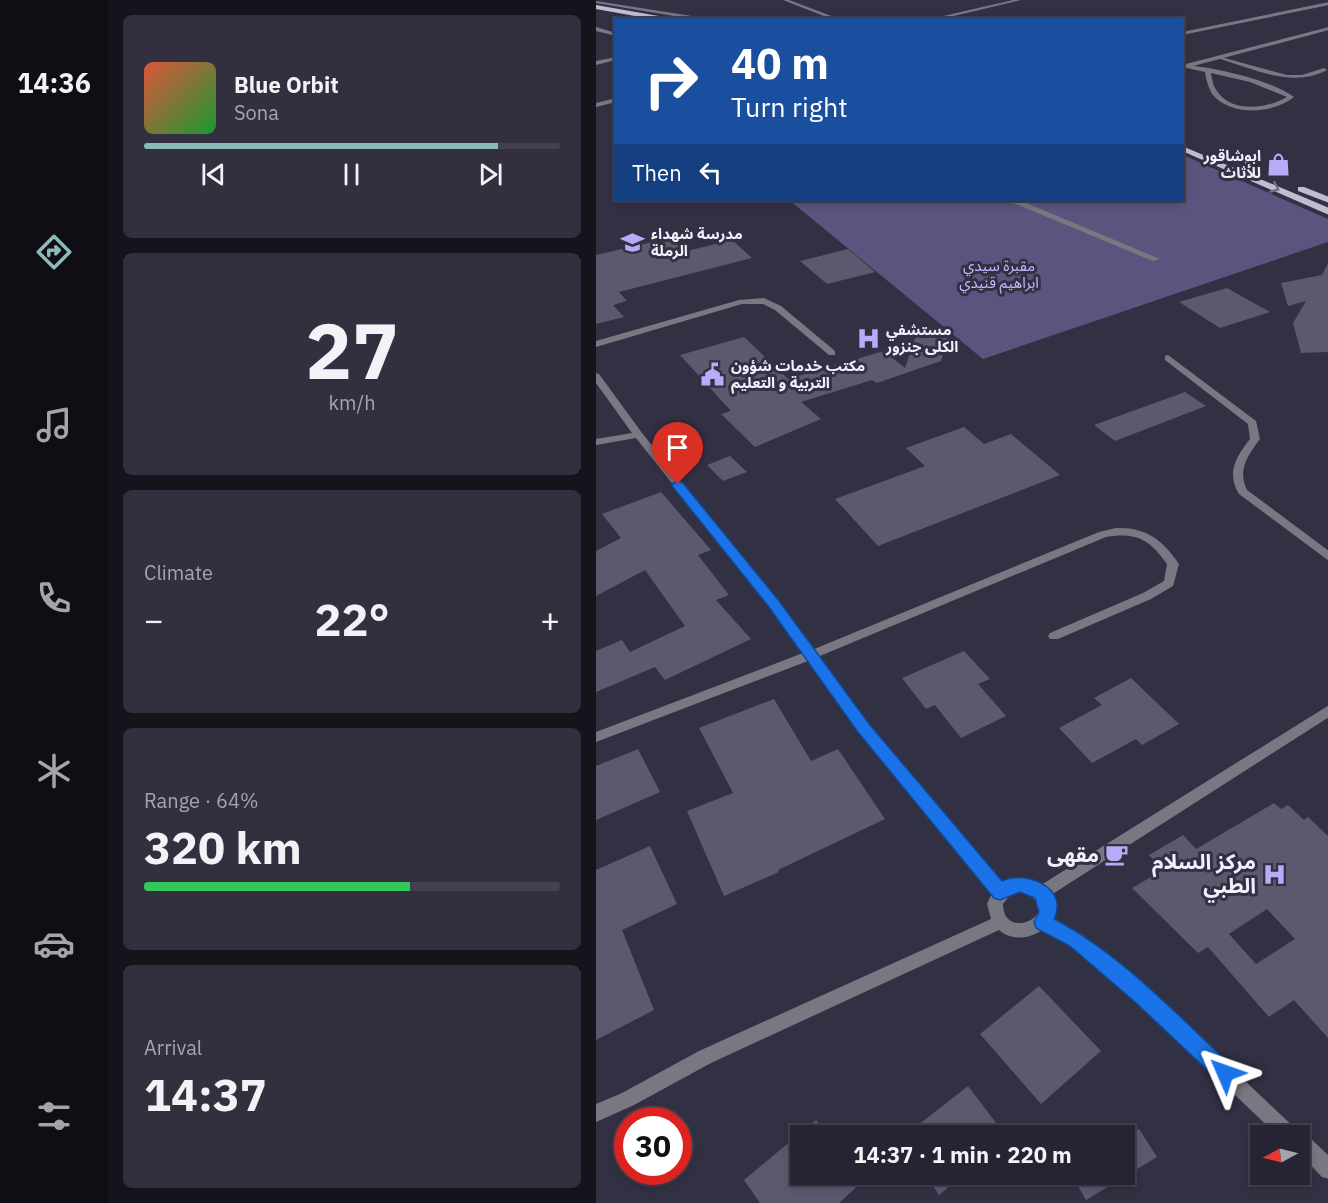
<!DOCTYPE html>
<meta charset="utf-8">
<style>
:root{--surface:#262432;--page:#32303e;--text:#f1f3f6;--muted:#a4a4ac;--line:#42414d;--accent:#8bbbb9}
body{margin:0;font-family:"IBM Plex Sans","Noto Sans Arabic",sans-serif;background:var(--page);color:var(--text);height:100vh;display:flex;flex-direction:column;font-size:22px;white-space:nowrap}
*{box-sizing:border-box;margin:0}
p{font-size:20px;color:var(--muted)}
.icon{flex:none;width:33px;height:33px;fill:none;stroke:currentColor;stroke-width:2;stroke-linecap:round;stroke-linejoin:round}
.map{position:relative;flex:1;overflow:hidden}
.drawer{display:flex;flex-direction:column;gap:15px;padding:15px;background:#15141c;width:488px}
.drawer>*{flex:none}
.guide{position:absolute;left:18px;top:18px;width:570px;height:183px;border-radius:0px;box-shadow:0 3px 9px #0003,0 0 0 2px var(--line);background:#1a4fa0;color:#fff;overflow:hidden}
.needle{width:39px;rotate:263deg}
.fabs{position:absolute;left:654px;top:1125px;display:grid;gap:12px}
.fabs a{display:grid;place-items:center;width:60px;height:60px;border-radius:0px;background:var(--surface);box-shadow:0 3px 9px #0003,0 0 0 2px var(--line);font-size:30px}
.speed{position:absolute;left:18px;top:1107px;display:flex;gap:12px;font-size:30px;font-weight:700;text-align:center}
.speed>*{display:grid;place-content:center;width:78px;height:78px;border-radius:50%;background:var(--surface);box-shadow:0 3px 9px #0003,0 0 0 2px var(--line);line-height:1}
.speed .limit{border:9px solid #d22;background:#fff;color:#111}
.pin{position:absolute;display:grid;place-items:center;width:51px;height:51px;color:#fff;margin:-62px -26px;border-radius:50% 50% 50% 0;rotate:-45deg;box-shadow:0 0 6px #0007}
.pin .icon{rotate:45deg}
.me{position:absolute;width:66px;margin:-33px;rotate:313deg;stroke-linejoin:round;filter:drop-shadow(0 0 4px #0008)}
.turn{display:flex;align-items:center;gap:21px;height:126px;padding:0 18px;font-size:27px}
.turn .icon{width:78px;height:78px;stroke-width:2.5}
.turn b{display:block;font-size:42px;line-height:51px}
.then{display:flex;align-items:center;height:57px;padding:0 18px;background:#0003;gap:12px;font-size:22px}
.big{font-size:45px;font-weight:700;line-height:1.1}
.drawer .tile{flex:1;display:flex;flex-direction:column;justify-content:center;gap:9px;min-width:0;padding:0 21px;border-radius:9px;background:var(--page)}
.drawer .dial{align-items:center;gap:0}
.dial b{font-size:78px;line-height:1}
.song{display:flex;align-items:center;gap:18px}
.cover{width:72px;height:72px;border-radius:9px;background:linear-gradient(135deg,hsl(10 70% 55%),hsl(130 70% 35%))}
.played{height:6px;border-radius:3px;background:linear-gradient(90deg,var(--accent) 85%,var(--line) 85%)}
.keys{display:flex;justify-content:space-around;direction:ltr}
.heat{display:flex;justify-content:space-between;align-items:center;font-size:33px;direction:ltr}
.charge{height:9px;border-radius:4px;background:linear-gradient(90deg,#34c759 64%,var(--line) 0)}
.trip{position:absolute;left:194px;top:1125px;width:345px;height:60px;border-radius:0px;background:var(--surface);box-shadow:0 3px 9px #0003,0 0 0 2px var(--line);font-weight:700;line-height:60px;text-align:center}
main{display:flex;flex:1;min-height:0}
.tabs{display:flex;flex-direction:column;width:108px;justify-content:space-around;align-items:center;background:#0f0e14;color:var(--muted)}
.tabs .icon{width:42px;height:42px}
.tabs .selected{color:var(--accent)}
.tabs b{font-size:27px;color:var(--text)}
.map>svg:first-child{display:block}
.green{fill:#5a557e}
.building{fill:#5c596f;fill-rule:evenodd}
.lines{fill:none;stroke-linecap:round;stroke-linejoin:round}
.service{fill:#797882;fill-rule:evenodd}
.minor{fill:#797882;fill-rule:evenodd}
.tertiary{fill:#797882;fill-rule:evenodd}
.primary{fill:#bfbdd1;fill-rule:evenodd}
.oneway{stroke:#716f83}
.route{fill:#1a73e8;stroke:#114b97;stroke-width:1.5}
.labels{text-anchor:middle;stroke-width:6;stroke-linejoin:round;paint-order:stroke}
.far-poi-label{font-size:15px;font-weight:bold;fill:#f0effc;stroke:#323043;text-anchor:start}
.far-park-label{font-size:15px;fill:#c2b9ff;stroke:#323043}
.near-poi-label{font-size:21px;font-weight:bold;fill:#f0effc;stroke:#323043;text-anchor:end}
</style>
<main>
<nav class="tabs">
<b>14:36</b>
<svg class="icon selected" aria-label="directions" viewBox="0 0 24 24"><path d="M12 3l9 9-9 9-9-9zM9 14v-3h6M13 9l2 2-2 2"/></svg>
<svg class="icon" aria-label="music" viewBox="0 0 24 24"><path d="M9 18V5l10-2v13"/><circle cx="6" cy="18" r="3"/><circle cx="16" cy="16" r="3"/></svg>
<svg class="icon" aria-label="phone" viewBox="0 0 24 24"><path d="M5 4h4l2 5-3 2q2 4 5 5l2-3 5 2v4C11 20 4 13 5 4z"/></svg>
<svg class="icon" aria-label="climate" viewBox="0 0 24 24"><path d="M12 3v18M4 7l16 10M4 17L20 7"/></svg>
<svg class="icon" aria-label="car" viewBox="0 0 24 24"><path d="M5 17H2v-5l4-1 3-4h7l3 4 3 1v5h-3M9 17h6M6 11h13"/><circle cx="7" cy="17" r="2"/><circle cx="17" cy="17" r="2"/></svg>
<svg class="icon" aria-label="filters" viewBox="0 0 24 24"><path d="M4 7h16M4 17h16"/><circle cx="9" cy="7" r="2"/><circle cx="15" cy="17" r="2"/></svg>
</nav>
<section class="drawer">
<div class="tile">
<div class="song"><i class="cover"></i><div><b>Blue Orbit</b><p>Sona</p></div></div>
<div class="played"></div>
<div class="keys"><svg class="icon" aria-label="previous" viewBox="0 0 24 24"><path d="M18 5L8 12l10 7zM5 5v14"/></svg><svg class="icon" aria-label="pause" viewBox="0 0 24 24"><path d="M8 5v14M16 5v14"/></svg><svg class="icon" aria-label="next" viewBox="0 0 24 24"><path d="M6 5l10 7-10 7zM19 5v14"/></svg></div>
</div>
<div class="tile dial"><b>27</b><p>km/h</p></div>
<div class="tile"><p>Climate</p>
<div class="heat"><a>−</a><b class="big">22°</b><a>+</a></div>
</div>
<div class="tile"><p>Range · 64%</p><b class="big">320 km</b><div class="charge"></div></div>
<div class="tile"><p>Arrival</p><b class="big">14:37</b></div>
</section>
<div class="map">
<svg width="733" height="1203" viewBox="0 0 733 1203">
<rect width="100%" height="100%" fill="#323043"/>
<path class="green" d="M587,155l145,64v23l-345,117 -194,-159h393z"/>
<g class="building">
<path d="M78,237l13,14 45,-11 20,18 -133,34 8,9 -14,4 11,12 -28,7v-69z"/>
<path d="M252,249l27,23 -48,12 -27,-23z"/>
<path d="M732,263v89l-27,1 -8,-30 13,-22 -18,5 -7,-23 41,-8z"/>
<path d="M631,288l43,24 -50,16 -41,-26z"/>
<path d="M321,333l32,3 -8,25 -64,22 -5,-3 -71,22 20,17 -66,28 -34,-33 10,-3 -51,-56 64,-18 44,42 96,-28 21,17z"/>
<path d="M589,392l21,14 -91,35 -21,-16z"/>
<path d="M368,427l20,17 27,-10 49,41 -182,71 -43,-47 90,-33 -19,-18z"/>
<path d="M134,456l17,16 -24,9 -16,-16z"/>
<path d="M65,492l50,58 -13,5 31,40 -13,5 35,39 -86,41 -10,-13 -59,25v-41l26,-11 8,12 55,-26 -40,-56 -49,26v-45l25,-13 -19,-24z"/>
<path d="M368,651l26,28 -12,5 28,32 -45,22 -26,-33 -9,4 -24,-31z"/>
<path d="M535,678l48,46 -37,21 -6,-6 -44,24 -33,-35 43,-23 -8,-7z"/>
<path d="M178,699l37,62 27,-12 47,70 -107,51 1,2 -55,24 -37,-85 46,-18 -34,-65z"/>
<path d="M42,749l22,43 -64,28v-54z"/>
<path d="M678,803l7,6 7,-4 16,15 4,-3 20,19v202l-34,-38 -25,17 -61,-70 -10,6 -66,-65 31,-18 -14,-15 34,-20 13,14zM671,909l28,30 -39,25 -27,-30z"/>
<path d="M54,846l27,58 -55,26 32,80 -58,30v-170z"/>
<path d="M443,986l62,65 -60,53 -61,-70z"/>
<path d="M372,1086l38,50h-102z"/>
<path d="M220,1120l12,16h-28v38h58l5,7 -24,22h-79l-16,-23z"/>
<path d="M543,1129l18,28 -71,43 -15,-26h53v-36z"/>
<path d="M329,1174h39l-25,21z"/>
</g>
<g class="lines">
<g class="service">
<path d="M0,1l115,18 2,1h-15l-102,-17z"/>
<path d="M621,56l70,19h15l22,-7 3,2c-35,19 -75,-2 -110,-12z"/>
<path d="M586,65c29,1 89,15 112,32 -21,17 -63,20 -82,-3 -4,-7 -6,-15 -7,-22l-23,-5zM615,73l39,9 37,15c-20,12 -56,16 -70,-6 -4,-5 -5,-12 -6,-18z"/>
<path d="M415,200h8l141,59 -7,2 -142,-59z"/>
<path d="M168,298l17,8 54,45v4h-6l-54,-45 -12,-6h-21l-146,43v-6l143,-41z"/>
<path d="M520,528c30,-1 47,12 63,36l-6,22 -22,13 -93,40h-8l-2,-3 2,-3 93,-40 21,-12 3,-17c-18,-25 -30,-32 -61,-27l-291,121h-8l-2,-3 2,-3 292,-120z"/>
</g>
<g class="minor">
<path d="M187,0h6l53,20h-8z"/>
<path d="M733,2v3l-147,30v-3z"/>
<path d="M54,15l2,2 -19,3v-1z"/>
<path d="M0,27l20,6v3l-20,-5z"/>
<path d="M733,27v3l-147,39v-4z"/>
<path d="M20,57v3l-20,5v-4z"/>
<path d="M572,355l88,66 4,18c-12,16 -23,31 -13,51l82,61v10l-90,-67c-13,-21 -3,-37 11,-55l-2,-15 -83,-64v-4z"/>
<path d="M0,373l3,1 43,59 136,168 91,123 133,160 18,-7 21,8 288,-180v12l-278,178c5,8 4,16 0,23l32,17 64,53 153,145 7,2 22,21v23l-7,-2 -22,-23v-18h-22l-143,-136 -64,-55 -29,-15c-13,9 -30,11 -43,0l-288,133 -77,42 -38,17v-18l26,-11 77,-42 292,-132 -4,-15 5,-11 -133,-161 -51,-71 -212,81v-10l207,-79 -33,-46 -134,-169 -40,7v-6l36,-6 -36,-50zM424,891c51,19 -17,54 -17,13l7,-9z"/>
</g>
<g class="tertiary">
<path d="M417,0h8l-84,20h-11z"/>
<path d="M20,98v4l-20,5v-4z"/>
</g>
<g class="primary">
<path d="M0,5l74,13 3,2h-16l-61,-11z"/>
<path d="M586,146l147,62v7l-147,-64z"/>
<path d="M702,187h6l25,10v6l-31,-12z"/>
</g>
</g>
<defs><path id="oneway-chevron" d="M-2-3.5L2.5 0L-2 3.5" fill="none" stroke-width="1.6" stroke-linecap="round" stroke-linejoin="round" transform="scale(1.5)"/></defs>
<use class="oneway" href="#oneway-chevron" transform="translate(679 188) rotate(23)"/>
<path class="route" d="M82,481l4,1 97,119 90,123 133,157c25,-11 67,7 52,38 67,35 122,95 178,147l3,7 -3,7 -7,3 -7,-3 -84,-79 -64,-55 -34,-18 -2,-6 5,-10 -4,-14 -15,-6 -20,8 -6,-2 -136,-166 -89,-125 -96,-120 -1,-3z"/>
<defs>
<symbol id="shop-bare" viewBox="-9 -9 18 18"><path d="M-5-2.5h2.3a2.7 3.5 0 0 1 5.4 0H5L5.5 6h-11ZM-1.5-2.5h3a1.5 2.3 0 0 0-3 0Z" fill="#b6acf8" stroke="#323043" stroke-width="2.5" paint-order="stroke"/></symbol>
<symbol id="school-bare" viewBox="-9 -9 18 18"><path d="M0-5L7-2L0 1L-7-2ZM-4 1L0 2.5L4 1V4Q0 6-4 4Z" fill="#b6acf8" stroke="#323043" stroke-width="2.5" paint-order="stroke"/></symbol>
<symbol id="hospital-bare" viewBox="-9 -9 18 18"><path d="M-5-5h3v3.5h4V-5h3V5h-3V1.5h-4V5h-3Z" fill="#b6acf8" stroke="#323043" stroke-width="2.5" paint-order="stroke"/></symbol>
<symbol id="civic-bare" viewBox="-9 -9 18 18"><path d="M-.6-6.5H3V-4.5H.6V-3L4-1V1h2V6H-6V1h2V-1L-.6-3ZM-1.2 2.5V6h2.4V2.5Z" fill="#b6acf8" stroke="#323043" stroke-width="2.5" paint-order="stroke"/></symbol>
<symbol id="cafe-bare" viewBox="-9 -9 18 18"><path d="M-5.5-4.5H6V0H3Q3 3.5 0 3.5H-2.5Q-5.5 3.5-5.5 0ZM3-3.2v2h1.7v-2ZM-6 4.5H4V6H-6Z" fill="#b6acf8" stroke="#323043" stroke-width="2.5" paint-order="stroke"/></symbol>
</defs>
<g fill-rule="evenodd">
<use href="#shop-bare" x="666" y="148" width="33" height="33"/>
<use href="#school-bare" x="20" y="226" width="33" height="33"/>
<use href="#hospital-bare" x="256" y="322" width="33" height="33"/>
<use href="#civic-bare" x="100" y="358" width="33" height="33"/>
<use href="#cafe-bare" x="504" y="838" width="33" height="33"/>
<use href="#hospital-bare" x="662" y="858" width="33" height="33"/>
</g>
<g class="labels">
<g class="far-poi-label">
<text x="665" y="161" text-anchor="end">ابوشاقور<tspan x="665" dy="17">للأثاث</tspan></text>
<text x="55" y="239">مدرسة شهداء<tspan x="55" dy="17">الرملة</tspan></text>
<text x="290" y="335">مستشفي<tspan x="290" dy="17">الكلى جنزور</tspan></text>
<text x="135" y="371">مكتب خدمات شؤون<tspan x="135" dy="17">التربية و التعليم</tspan></text>
</g>
<g class="far-park-label">
<text x="403" y="271">مقبرة سيدي<tspan x="403" dy="17">ابراهيم قنيدي</tspan></text>
</g>
<g class="near-poi-label">
<text x="503" y="862">مقهى</text>
<text x="660" y="869">مركز السلام<tspan x="660" dy="24">الطبي</tspan></text>
</g>
</g>
</svg>
<div class="fabs">
<a><svg class="needle" viewBox="-14 -14 28 28"><path d="M0-13l5 13h-10z" fill="#e53935"/><path d="M0 13l5-13h-10z" fill="#a4a4ac"/></svg></a>
</div>
<div class="speed"><div class="limit">30</div></div>
<div class="pin" style="left:82px;top:484px;background:#d93025"><svg class="icon" aria-label="arrive" viewBox="0 0 24 24"><path d="M6 21V4h12l-3 4 3 4H6"/></svg></div>
<svg class="me" style="left:629px;top:1073px" viewBox="-20 -20 40 40"><path d="M0-17L14 15 0 8-14 15z" fill="#1a73e8" stroke="#fff" stroke-width="4"/></svg>
<div class="trip">14:37 · 1 min · 220 m</div>
<div class="guide">
<div class="turn"><svg class="icon" aria-label="right" viewBox="0 0 24 24"><path d="M7 20v-9h11M14 6l5 5-5 5"/></svg><div><b>40 m</b>Turn right</div></div>
<div class="then">Then<svg class="icon" aria-label="left" viewBox="0 0 24 24"><path d="M17 20v-9H6M10 6l-5 5 5 5"/></svg></div>
</div>
</div>
</main>
